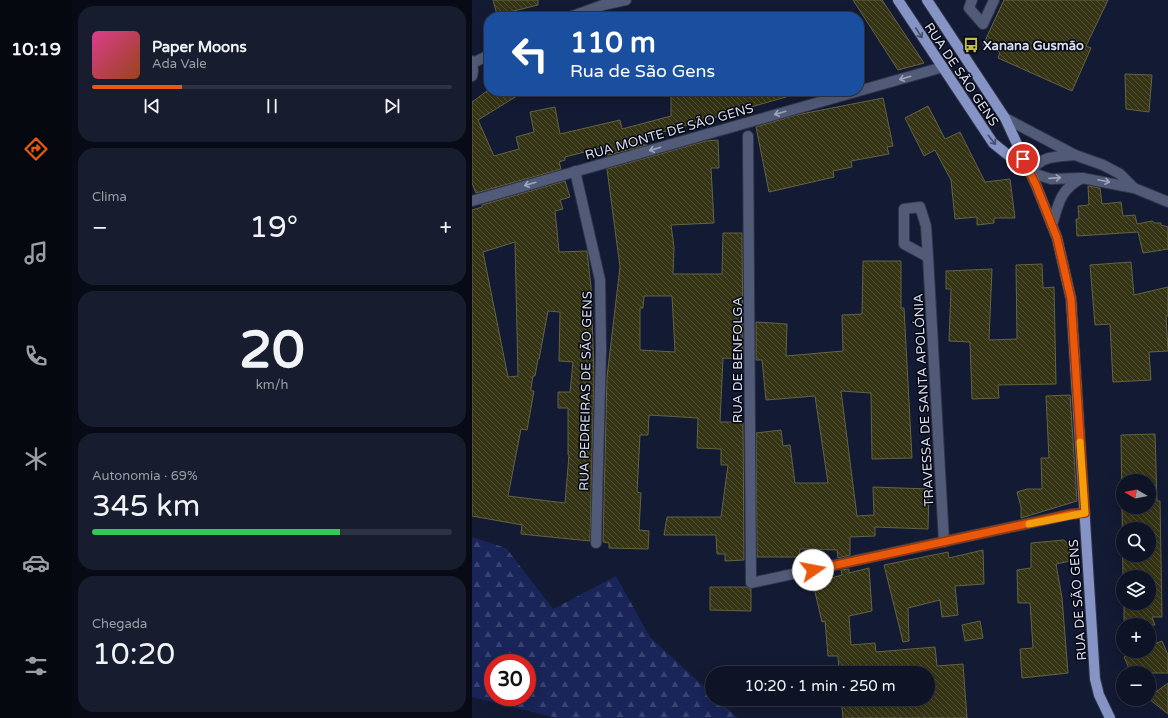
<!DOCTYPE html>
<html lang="pt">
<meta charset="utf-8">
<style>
:root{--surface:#0e1426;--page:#171d2e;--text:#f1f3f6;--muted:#9b9ea7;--line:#2e3343;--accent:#ea580c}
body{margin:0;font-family:"Varela Round",sans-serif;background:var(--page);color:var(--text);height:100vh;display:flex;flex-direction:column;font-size:15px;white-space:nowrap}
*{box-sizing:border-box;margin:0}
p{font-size:13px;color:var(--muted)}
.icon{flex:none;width:22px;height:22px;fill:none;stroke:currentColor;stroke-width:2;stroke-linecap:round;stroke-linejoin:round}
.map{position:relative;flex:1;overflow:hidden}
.drawer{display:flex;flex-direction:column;gap:6px;padding:6px;background:#080b15;width:400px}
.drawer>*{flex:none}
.banner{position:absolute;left:12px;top:12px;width:380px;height:84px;border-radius:16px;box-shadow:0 4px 16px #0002,0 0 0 1px var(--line);background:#1a4fa0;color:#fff;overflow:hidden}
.needle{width:26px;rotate:280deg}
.controls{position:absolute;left:644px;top:474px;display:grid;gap:8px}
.controls a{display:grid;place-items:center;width:40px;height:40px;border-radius:50%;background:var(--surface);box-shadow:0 4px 16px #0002,0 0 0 1px var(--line);font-size:20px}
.speed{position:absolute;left:12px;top:654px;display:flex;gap:8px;font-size:20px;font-weight:700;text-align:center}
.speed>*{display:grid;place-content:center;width:52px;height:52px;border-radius:50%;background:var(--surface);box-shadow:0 4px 16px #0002,0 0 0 1px var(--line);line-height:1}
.speed .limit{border:6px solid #d22;background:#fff;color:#111}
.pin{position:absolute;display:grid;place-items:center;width:34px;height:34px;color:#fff;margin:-17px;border:2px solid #fff;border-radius:50%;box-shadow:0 1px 4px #0007}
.me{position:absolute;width:44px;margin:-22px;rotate:78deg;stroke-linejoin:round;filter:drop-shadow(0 0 3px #0008)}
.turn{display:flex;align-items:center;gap:14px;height:84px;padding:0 20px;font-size:18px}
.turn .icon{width:52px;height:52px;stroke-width:2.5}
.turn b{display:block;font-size:28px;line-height:34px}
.big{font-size:30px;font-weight:600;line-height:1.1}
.drawer .tile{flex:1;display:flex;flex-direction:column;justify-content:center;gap:6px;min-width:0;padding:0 14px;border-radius:16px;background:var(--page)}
.drawer .dial{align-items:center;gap:0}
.dial b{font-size:52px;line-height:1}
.song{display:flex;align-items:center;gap:12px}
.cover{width:48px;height:48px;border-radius:6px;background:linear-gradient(135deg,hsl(330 70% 55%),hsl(20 70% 35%))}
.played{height:4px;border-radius:2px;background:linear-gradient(90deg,var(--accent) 25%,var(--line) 25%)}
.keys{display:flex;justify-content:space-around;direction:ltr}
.heat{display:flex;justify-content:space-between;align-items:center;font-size:22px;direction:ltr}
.charge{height:6px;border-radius:3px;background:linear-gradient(90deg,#34c759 69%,var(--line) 0)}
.trip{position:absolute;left:233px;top:666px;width:230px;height:40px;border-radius:20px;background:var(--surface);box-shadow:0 4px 16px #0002,0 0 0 1px var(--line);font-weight:600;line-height:40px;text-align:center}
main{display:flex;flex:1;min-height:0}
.tab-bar{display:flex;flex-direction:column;width:72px;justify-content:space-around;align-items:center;background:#06080f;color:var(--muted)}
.tab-bar .icon{width:28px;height:28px}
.tab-bar .selected{color:var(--accent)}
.tab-bar b{font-size:18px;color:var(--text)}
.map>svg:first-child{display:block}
.forest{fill:url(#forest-firs);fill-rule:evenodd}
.building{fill:url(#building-back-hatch);stroke:#636342;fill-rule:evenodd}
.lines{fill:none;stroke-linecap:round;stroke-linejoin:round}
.minor-casing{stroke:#313549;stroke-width:12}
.major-casing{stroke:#313549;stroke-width:12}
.minor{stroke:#515b78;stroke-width:10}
.major{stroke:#8594c4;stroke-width:10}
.oneway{stroke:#444d6a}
.oneway2{stroke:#9ca4ba}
.route-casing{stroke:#983908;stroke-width:10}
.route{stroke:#ea580c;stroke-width:7}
.slow{stroke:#f59e0b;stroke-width:7}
.labels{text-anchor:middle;stroke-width:3;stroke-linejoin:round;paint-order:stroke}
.poi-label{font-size:13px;font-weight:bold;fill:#d9dff0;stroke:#040610;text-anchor:start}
.street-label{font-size:13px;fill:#d9dff0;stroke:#040610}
</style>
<main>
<nav class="tab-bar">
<b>10:19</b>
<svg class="icon selected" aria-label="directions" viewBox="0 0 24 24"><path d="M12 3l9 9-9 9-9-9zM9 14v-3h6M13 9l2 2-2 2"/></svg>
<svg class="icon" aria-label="music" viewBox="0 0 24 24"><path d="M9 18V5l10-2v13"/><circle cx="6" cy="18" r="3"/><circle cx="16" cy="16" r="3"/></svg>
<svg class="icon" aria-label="phone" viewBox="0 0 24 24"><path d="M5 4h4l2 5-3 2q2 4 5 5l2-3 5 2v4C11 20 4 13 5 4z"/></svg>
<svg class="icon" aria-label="climate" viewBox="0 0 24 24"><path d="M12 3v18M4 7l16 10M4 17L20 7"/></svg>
<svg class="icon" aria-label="car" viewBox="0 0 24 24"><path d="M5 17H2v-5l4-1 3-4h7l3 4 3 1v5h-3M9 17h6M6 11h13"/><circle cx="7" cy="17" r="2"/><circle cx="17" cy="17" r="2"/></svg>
<svg class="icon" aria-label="filters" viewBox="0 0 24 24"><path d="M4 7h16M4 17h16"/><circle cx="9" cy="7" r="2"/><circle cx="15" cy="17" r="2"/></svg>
</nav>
<section class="drawer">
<div class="tile">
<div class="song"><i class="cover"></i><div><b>Paper Moons</b><p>Ada Vale</p></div></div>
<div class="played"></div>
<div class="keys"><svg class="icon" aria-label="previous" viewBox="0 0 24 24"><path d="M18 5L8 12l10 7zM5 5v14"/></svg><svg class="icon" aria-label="pause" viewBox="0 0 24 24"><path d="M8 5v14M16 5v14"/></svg><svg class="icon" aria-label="next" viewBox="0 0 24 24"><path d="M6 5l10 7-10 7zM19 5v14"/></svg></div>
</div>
<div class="tile"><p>Clima</p>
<div class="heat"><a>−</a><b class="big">19°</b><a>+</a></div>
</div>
<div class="tile dial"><b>20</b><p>km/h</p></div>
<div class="tile"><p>Autonomia · 69%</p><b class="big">345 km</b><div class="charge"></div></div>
<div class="tile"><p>Chegada</p><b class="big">10:20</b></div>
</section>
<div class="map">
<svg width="696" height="718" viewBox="0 0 696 718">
<defs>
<pattern id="forest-firs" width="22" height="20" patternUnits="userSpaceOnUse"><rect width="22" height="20" fill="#192458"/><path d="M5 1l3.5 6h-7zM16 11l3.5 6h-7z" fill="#3a4370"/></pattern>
<pattern id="building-back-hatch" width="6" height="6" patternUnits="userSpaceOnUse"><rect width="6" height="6" fill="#353415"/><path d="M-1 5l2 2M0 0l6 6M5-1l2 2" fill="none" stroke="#525137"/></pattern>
</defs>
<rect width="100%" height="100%" fill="#131a33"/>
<path class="forest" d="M0,537l34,11 47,61 63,-33 34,61 62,57v5h5l21,19h-181l-85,-21zM21,663h34v34h-34z"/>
<g class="building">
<path d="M21,0h45v5l-41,10z"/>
<path d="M381,0h29l42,63 -26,7z"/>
<path d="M532,0h104l-22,46 5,2 -19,43 -74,-33 2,-6 -17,-7z"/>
<path d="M653,74l27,1 -3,37 -23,-3z"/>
<path d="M15,91h38l-47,29 16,36 25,-7 -3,-12 18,-5 -4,-20 25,-5 5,27 60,-14 2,9 49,-13v-23l14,-2h107l1,4 -151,43 1,7h4l-42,11 -1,-9 -39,10v3l-6,2 2,7 -85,24 -4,-10v-81z"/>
<path d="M411,98l10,48 -6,1 2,7 -38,7 1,6 -19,4 1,6 -65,15 -13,-65 40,-12z"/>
<path d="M456,106l17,33 15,-7 25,50 25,-3 5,39h-21v5l-17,2v-8l-22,2 -4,-39 -16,-30 -11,6 -19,-38z"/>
<path d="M246,140l1,28h-8l3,55 -43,2 3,22 -1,27h49l1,-41h19l1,126 -20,-1 -3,64h23l1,138 -19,1v-7h-8l-1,-19h-52l3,-18h54l7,-52h-7v-16l-24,-1 1,-30 -49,-3 -1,20h-8l-3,57 4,1 -2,37 10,1 -1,18 -39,-1v-5l-6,-1 4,-165 13,-110 -13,-98 99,-28zM172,296h28l3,56 -35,-2v-42h3z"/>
<path d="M93,181l5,16 -10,3 3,9 -8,2 4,40v1l28,-1 4,36 3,88 -4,166 -69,-7 1,-9 -50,-9v-306l10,-3v-2zM43,242l3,134 -10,1 -25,-125zM76,311l12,1 -1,49 14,1 -3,30h-12v16h10v47h1l-4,48 -57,-7 13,-67 6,1 7,-39h-3v-3l2,-12h2l3,-17h1z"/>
<path d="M616,186l12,2 2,16 19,-2 2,14 12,-1 2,9 15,-3 3,2h6v2l7,2v22l-25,4 -5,-21 -61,4 -1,-17h3l-1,-13 11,-1z"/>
<path d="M391,261h38v47h3l8,150 -40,1 -1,-66 -30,-2 16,125 17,-1 -1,-28 56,2 -1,40 -53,-2v9l-25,1v18l-12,3 -1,-8 -26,-1h-11l-1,8h-42l-1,-124 25,-3 2,16 7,-1 5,38h33l-13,-87 -49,4 -4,-40h-6v-38l31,2 -1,32 57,-5 -1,-36 20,-1z"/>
<path d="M659,262l3,33 34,-8v29h-2l2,35 -19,1 2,28 -38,2 -3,-58 -15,1 -5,-60z"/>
<path d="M570,264l1,24 11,-1 2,97 -58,1 1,13 -27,1 -2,-57 -21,-1 2,-52h-5v-18l46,-2 -3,71 28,-1 -1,-74z"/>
<path d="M598,395l7,106 -56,17v-11l-4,-15 10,-3h15l-1,-31h8l-3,-62z"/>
<path d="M683,434l2,67h3l2,116h-10l3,8h-31v-22h25v-26h-26l-2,-142zM651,481h26v26h-26zM651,529h26v26h-26z"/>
<path d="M592,540l6,7v14l-14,3 6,34 6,75 -46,5 -2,-29 13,-1 -3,-45h-12l-1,-33 14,-2v-25z"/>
<path d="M511,550l1,34 -29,2 3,29 -16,2 -2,-17 -32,8 1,33 -6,1 -19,-77 64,-13 1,6z"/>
<path d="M397,568l3,43 -23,5 2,29 24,-2 1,9 59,-5 2,19 26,-2 4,54h-124l-2,-19h87v-26h-89l-1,-17h-10l-3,-35 -3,1 -9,-39 29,-8 -1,-5 8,-1v4z"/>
<path d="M238,587h36l5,2v22l-41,-1z"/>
<path d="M508,621l3,17 -18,3 -3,-16z"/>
<path d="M690,641l6,14v18h-37l-7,-16 13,-6h12v-5z"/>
<path d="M696,683v31l-19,-15v-2z"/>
</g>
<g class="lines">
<defs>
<g id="minor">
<path d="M500,0l-3,8 14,16 11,-24"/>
<path d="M98,17l33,-12 23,-5"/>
<path d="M0,61l1,10 -1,5"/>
<path d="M1,63l16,-8"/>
<path d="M533,118l70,37 28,10 17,9 14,14"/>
<path d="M276,136l3,447 321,-69 13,-1"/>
<path d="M603,155c-22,2 -31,0 -46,17l22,7 31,-1"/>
<path d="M103,171l25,109 1,70 -5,193"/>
<path d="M0,201l471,-134"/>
<path d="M580,225c7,-23 8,-35 30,-47l52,10 34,14"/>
<path d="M456,257l-24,-13v-35l16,-2 6,19 2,31 16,285"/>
</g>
<g id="major">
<path d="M426,0l95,143 35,28"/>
<path d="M455,0l78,118 31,67 21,53 14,61 24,380 4,16 11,23"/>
</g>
</defs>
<use href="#minor" class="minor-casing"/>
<use href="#major" class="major-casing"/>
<use href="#minor" class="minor"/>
<use href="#major" class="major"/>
</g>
<defs><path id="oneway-shaft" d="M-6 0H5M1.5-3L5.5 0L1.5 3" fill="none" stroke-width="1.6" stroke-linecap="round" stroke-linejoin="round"/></defs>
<g class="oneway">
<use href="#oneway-shaft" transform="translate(447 33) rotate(57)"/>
<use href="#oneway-shaft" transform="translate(520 140) rotate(51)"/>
</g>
<g class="oneway2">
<use href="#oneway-shaft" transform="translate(433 78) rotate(164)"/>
<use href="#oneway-shaft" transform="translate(308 113) rotate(164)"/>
<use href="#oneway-shaft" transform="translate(183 149) rotate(164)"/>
<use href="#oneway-shaft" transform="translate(583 178) rotate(-4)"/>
<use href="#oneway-shaft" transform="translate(632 181) rotate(12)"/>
<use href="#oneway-shaft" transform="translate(58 184) rotate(164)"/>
</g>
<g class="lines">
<defs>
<path id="route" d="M341,570l259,-56 13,-1 -14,-214 -14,-61 -21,-53 -13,-26"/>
</defs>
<use href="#route" class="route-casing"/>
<use href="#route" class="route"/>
<path class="slow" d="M557,524l56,-11 -5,-71"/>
</g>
<defs>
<symbol id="bus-bare" viewBox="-9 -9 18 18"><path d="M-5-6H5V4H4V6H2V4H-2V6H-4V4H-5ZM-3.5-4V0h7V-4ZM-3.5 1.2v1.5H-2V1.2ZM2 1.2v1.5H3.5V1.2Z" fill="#c1be40" stroke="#040610" stroke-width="2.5" paint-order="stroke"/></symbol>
</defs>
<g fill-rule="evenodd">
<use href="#bus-bare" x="488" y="34" width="22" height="22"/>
</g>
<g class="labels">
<g class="poi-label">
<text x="511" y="50">Xanana Gusmão</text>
</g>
<g class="street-label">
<text transform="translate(490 74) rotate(56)" y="5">RUA DE SÃO GENS</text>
<text transform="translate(197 131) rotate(-16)" y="5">RUA MONTE DE SÃO GENS</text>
<text transform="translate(265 360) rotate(-90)" y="5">RUA DE BENFOLGA</text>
<text transform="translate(113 391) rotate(-89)" y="5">RUA PEDREIRAS DE SÃO GENS</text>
<text transform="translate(451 400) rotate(-93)" y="5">TRAVESSA DE SANTA APOLÓNIA</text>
<text transform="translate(605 600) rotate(-94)" y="5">RUA DE SÃO GENS</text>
</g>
</g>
</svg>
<div class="controls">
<a><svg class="needle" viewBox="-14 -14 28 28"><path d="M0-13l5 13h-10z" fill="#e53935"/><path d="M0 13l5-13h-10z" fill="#9b9ea7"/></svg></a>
<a><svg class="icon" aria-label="search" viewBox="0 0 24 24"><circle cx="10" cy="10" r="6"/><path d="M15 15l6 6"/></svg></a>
<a><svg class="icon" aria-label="layers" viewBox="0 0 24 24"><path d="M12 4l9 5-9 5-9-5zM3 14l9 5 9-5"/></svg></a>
<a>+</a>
<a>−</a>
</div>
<div class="speed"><div class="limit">30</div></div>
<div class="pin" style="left:551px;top:159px;background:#d93025"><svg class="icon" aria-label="arrive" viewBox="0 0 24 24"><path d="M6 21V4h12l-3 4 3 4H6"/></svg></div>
<svg class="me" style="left:341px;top:570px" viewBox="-20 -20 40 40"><circle r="19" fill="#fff"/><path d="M0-13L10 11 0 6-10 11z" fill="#ea580c"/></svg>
<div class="trip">10:20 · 1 min · 250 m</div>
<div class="banner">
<div class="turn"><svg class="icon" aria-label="left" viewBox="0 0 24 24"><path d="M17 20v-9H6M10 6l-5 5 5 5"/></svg><div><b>110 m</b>Rua de São Gens</div></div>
</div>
</div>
</main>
